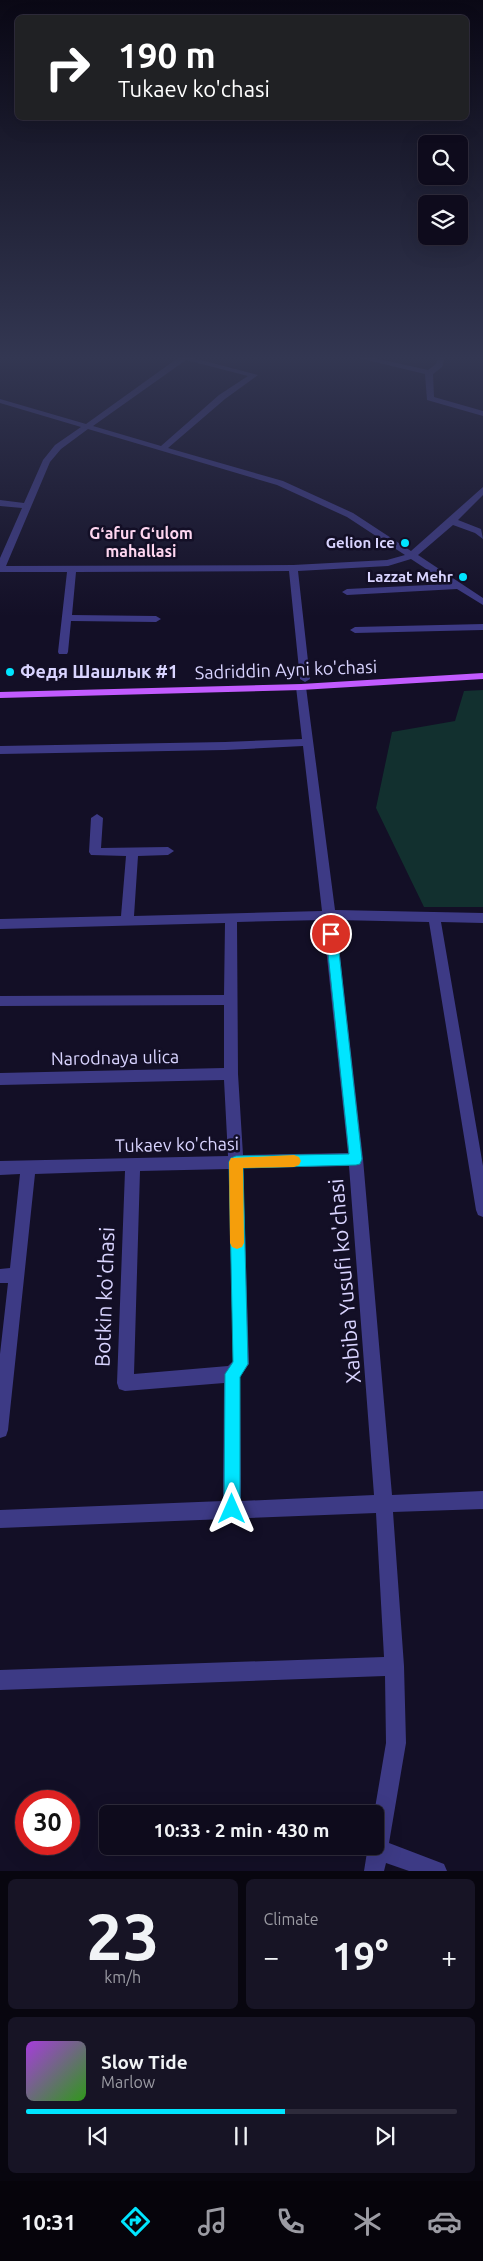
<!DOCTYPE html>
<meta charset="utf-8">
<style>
:root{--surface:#0e0b1c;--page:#171425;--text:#f1f3f6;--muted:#9b9ba3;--line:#2e2b3b;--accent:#00e5ff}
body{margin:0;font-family:Ubuntu,sans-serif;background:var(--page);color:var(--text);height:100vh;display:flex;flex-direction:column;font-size:19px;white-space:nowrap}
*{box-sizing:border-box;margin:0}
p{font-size:16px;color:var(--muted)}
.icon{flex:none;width:28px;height:28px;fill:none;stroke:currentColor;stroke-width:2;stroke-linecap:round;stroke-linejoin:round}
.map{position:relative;height:1871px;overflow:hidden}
.details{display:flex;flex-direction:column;gap:8px;padding:8px;background:#08060f;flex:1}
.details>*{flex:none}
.guide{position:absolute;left:15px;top:15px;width:454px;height:105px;border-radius:8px;box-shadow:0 5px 20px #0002,0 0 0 1px var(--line);background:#202124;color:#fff;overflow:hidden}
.controls{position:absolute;left:418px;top:135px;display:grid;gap:10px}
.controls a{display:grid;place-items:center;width:50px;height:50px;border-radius:8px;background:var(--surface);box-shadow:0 5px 20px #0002,0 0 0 1px var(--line);font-size:25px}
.speed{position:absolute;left:15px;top:1790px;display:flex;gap:10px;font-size:25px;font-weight:700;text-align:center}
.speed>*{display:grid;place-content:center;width:65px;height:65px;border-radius:50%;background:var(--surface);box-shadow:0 5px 20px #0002,0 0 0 1px var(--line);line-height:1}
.speed .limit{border:8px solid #d22;background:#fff;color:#111}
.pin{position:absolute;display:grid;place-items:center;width:42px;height:42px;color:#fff;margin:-21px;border:2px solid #fff;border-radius:50%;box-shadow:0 1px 5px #0007}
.me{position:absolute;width:55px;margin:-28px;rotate:0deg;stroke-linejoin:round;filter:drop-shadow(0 0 4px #0008)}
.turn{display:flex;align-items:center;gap:18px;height:105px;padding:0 20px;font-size:22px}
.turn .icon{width:65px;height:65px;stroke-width:2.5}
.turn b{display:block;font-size:35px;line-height:42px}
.big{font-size:38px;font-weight:700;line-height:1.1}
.details .card{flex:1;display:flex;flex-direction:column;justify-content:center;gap:8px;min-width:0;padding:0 18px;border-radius:8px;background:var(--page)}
.details .dial{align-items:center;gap:0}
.dial b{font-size:65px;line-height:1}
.song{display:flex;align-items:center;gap:15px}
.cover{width:60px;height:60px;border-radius:8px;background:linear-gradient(135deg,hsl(280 70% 55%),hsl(110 70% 35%))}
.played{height:5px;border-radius:2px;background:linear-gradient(90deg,var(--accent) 60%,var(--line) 60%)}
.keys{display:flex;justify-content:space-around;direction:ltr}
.heat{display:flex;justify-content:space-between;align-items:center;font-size:28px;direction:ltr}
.details .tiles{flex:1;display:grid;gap:8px;grid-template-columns:1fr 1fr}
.card:last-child{grid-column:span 2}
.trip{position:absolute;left:99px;top:1805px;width:285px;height:50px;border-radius:8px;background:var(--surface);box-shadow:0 5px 20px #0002,0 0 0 1px var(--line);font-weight:700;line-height:50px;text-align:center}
.dock{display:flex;height:80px;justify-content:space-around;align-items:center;background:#06040b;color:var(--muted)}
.dock .icon{width:35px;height:35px}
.dock .on{color:var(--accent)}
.dock b{font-size:22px;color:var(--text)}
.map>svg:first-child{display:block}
.green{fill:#12302f}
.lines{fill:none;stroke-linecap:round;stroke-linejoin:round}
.minor{fill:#3d3a85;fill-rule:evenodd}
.major{fill:#c25bff;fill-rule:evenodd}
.route{fill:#00e5ff;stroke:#0095a6}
.slow{fill:#f59e0b}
.poi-dot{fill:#00e5ff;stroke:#130f26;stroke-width:2}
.labels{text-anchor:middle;stroke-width:5;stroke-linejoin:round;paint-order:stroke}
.far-poi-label{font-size:15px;font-weight:bold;fill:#d9d4ff;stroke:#130f26;text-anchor:end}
.far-neighbourhood-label{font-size:16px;font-weight:bold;fill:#ffd6f0;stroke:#130f26}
.street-label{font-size:18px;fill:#d9d4ff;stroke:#130f26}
.poi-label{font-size:18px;font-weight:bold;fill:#d9d4ff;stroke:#130f26;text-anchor:start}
.near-street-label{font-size:21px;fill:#d9d4ff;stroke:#130f26}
</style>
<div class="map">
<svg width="483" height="1871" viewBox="0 0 483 1871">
<rect width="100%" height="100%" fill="#130f26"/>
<path class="green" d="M483,690v217h-59l-48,-99 16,-76 63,-11 9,-30z"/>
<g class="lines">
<g class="minor">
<path d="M182,355l76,20 -33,24 -57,49 115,33 70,32 58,38 72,-64v8l-25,25 23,9 2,10 -8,-6 -22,-8 -35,30 65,43v7l-26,-16 -110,6 -5,-3 5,-3 102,-5 -38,-25 -23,7 -90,5 12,108 -5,3 -5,-3 -11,-108 -213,1 -4,43 84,1 5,3 -5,3 -85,-1 -3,31 -1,2h-8l-1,-2 9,-80h-67v-14l22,-50 -22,-2v-6l24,3 19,-43 12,-15 26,-18 -81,-24v-4l86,25zM186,360l62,16 -29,19 -58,51 -68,-20zM88,429l189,56 70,32 58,38 -18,5 -94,5 -287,1 44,-104 11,-13z"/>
<path d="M346,355h15l67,15 8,-6 3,-9h7l-4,12 -9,7 1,23 49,14v5l-56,-16 -2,-26z"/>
<path d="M483,624v6l-128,3 -5,-3 5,-3z"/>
<path d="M301,684l5,3 29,223 148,3v10l-42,-1 42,244v51l-5,-2 -2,-5 -47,-288 -93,-2 27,239 29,336 91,-4v18l-90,3 11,154 2,77 -17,100 55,21 3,7h-38l-23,-8 -2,8h-20l4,-25h7l-1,-32 12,-71 -1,-67 -385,14v-20l384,-13 -8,-144 -376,15v-18l223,-9 1,-118 -99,8 -6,-2 -2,-6 8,-212 -90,3 -27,256 -2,6 -6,2v-84l8,-71h-8v-14l10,-1 10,-94 -20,1v-14l228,-5 -4,-76 -224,5v-12l224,-5v-63l-224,1v-10l224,-1 1,-72 -225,6v-10l121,-3 5,-60 -35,-1 -2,-3 2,-34 6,-4 6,4 -2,30 67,-1 6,4 -6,4 -30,1 -4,60 188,-5 -19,-165 -78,4 -225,4v-8l225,-4 77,-3 -6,-52zM323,920l25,233 -105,2 -5,-81 -1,-152zM349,1166l25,329 -133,6 -1,-124 9,-13 -6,-196zM229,1169l4,192 -5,5 -94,8 6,-203z"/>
</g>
<path class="major" d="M483,673v6l-182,11 -301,8v-6l301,-8z"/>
</g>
<linearGradient id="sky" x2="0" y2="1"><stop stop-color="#0a0815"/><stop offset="0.58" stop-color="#333752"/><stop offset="1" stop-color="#333752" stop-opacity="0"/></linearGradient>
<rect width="483" height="617" fill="url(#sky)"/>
<path class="route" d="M331,930l6,4 25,225 -2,5 -4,1 -113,3 5,196 -8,13v132l-2,6 -6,2 -6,-2 -2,-6 1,-135 8,-12 -4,-200 2,-4 5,-2 113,-2 -23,-220z"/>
<path class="slow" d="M294,1155l5,2 2,4 -2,4 -5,2 -51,1 1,75 -2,4 -5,2 -5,-2 -2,-4 -1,-81 2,-4z"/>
<g class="poi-dot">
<circle cx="405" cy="543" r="5"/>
<circle cx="463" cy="577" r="5"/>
<circle cx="10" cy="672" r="5"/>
</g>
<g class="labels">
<g class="far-poi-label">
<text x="395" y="548">Gelion Ice</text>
<text x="453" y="582">Lazzat Mehr</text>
</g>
<g class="far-neighbourhood-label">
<text x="141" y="539">Gʻafur Gʻulom<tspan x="141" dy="18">mahallasi</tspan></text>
</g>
<g class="street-label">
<text transform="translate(286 670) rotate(-2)" y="6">Sadriddin Ayni ko'chasi</text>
<text transform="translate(115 1058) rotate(-1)" y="6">Narodnaya ulica</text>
<text transform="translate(177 1145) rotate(-1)" y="6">Tukaev ko'chasi</text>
</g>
<g class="poi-label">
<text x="20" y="678">Федя Шашлык #1</text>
</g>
<g class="near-street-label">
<text transform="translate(345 1281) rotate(-95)" y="7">Xabiba Yusufi ko'chasi</text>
<text transform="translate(105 1297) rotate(-88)" y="7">Botkin ko'chasi</text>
</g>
</g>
</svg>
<div class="controls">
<a><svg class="icon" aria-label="search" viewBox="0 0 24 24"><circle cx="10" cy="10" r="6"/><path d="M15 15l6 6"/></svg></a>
<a><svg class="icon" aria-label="layers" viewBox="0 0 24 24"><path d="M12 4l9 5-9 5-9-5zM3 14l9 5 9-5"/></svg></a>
</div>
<div class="speed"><div class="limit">30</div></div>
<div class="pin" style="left:331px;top:934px;background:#d93025"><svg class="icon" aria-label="arrive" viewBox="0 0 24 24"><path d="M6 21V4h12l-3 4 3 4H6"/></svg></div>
<svg class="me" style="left:232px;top:1509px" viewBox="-20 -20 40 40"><path d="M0-17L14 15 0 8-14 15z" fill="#00e5ff" stroke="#fff" stroke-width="4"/></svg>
<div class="trip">10:33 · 2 min · 430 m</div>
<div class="guide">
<div class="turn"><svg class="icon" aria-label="right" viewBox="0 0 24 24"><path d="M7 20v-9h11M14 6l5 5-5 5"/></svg><div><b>190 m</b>Tukaev ko'chasi</div></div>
</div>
</div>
<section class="details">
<div class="tiles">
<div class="card dial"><b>23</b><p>km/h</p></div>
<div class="card"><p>Climate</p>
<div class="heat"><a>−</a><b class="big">19°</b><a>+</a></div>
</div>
<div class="card">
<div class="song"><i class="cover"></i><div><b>Slow Tide</b><p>Marlow</p></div></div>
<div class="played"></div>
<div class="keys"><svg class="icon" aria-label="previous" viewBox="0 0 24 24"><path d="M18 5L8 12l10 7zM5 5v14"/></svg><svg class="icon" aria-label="pause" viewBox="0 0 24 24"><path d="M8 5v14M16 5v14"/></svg><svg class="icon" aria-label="next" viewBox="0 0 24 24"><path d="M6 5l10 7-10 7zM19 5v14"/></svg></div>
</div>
</div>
</section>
<nav class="dock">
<b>10:31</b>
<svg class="icon on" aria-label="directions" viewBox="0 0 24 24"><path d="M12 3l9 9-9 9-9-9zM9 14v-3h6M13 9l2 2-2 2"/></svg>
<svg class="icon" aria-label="music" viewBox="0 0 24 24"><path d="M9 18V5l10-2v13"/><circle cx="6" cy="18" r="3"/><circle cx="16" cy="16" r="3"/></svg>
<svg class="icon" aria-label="phone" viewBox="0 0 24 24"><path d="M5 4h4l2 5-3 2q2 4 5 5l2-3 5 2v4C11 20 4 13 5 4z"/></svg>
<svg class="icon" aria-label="climate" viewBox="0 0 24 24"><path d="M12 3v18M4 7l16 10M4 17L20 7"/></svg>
<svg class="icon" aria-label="car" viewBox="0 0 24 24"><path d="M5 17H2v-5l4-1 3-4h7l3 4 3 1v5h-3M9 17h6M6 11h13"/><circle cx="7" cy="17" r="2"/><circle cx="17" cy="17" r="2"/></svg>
</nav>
